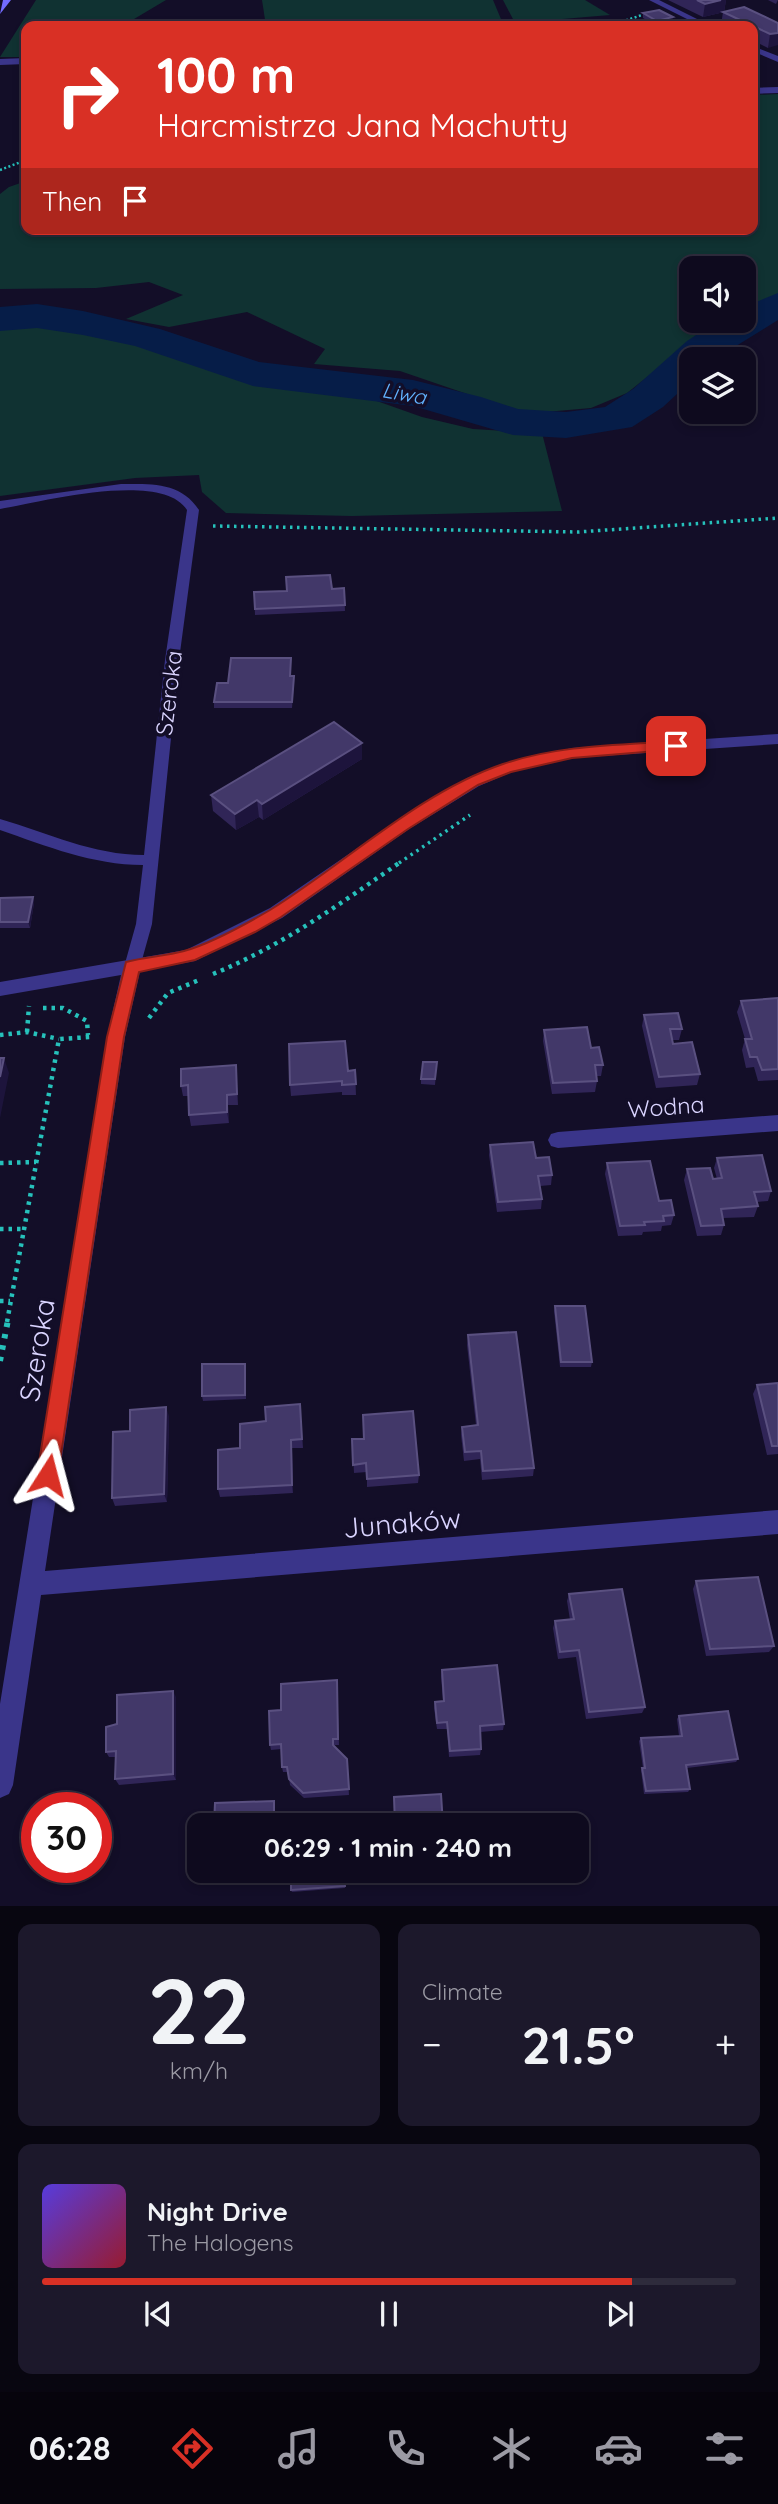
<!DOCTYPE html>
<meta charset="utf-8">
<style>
:root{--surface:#0e0a1e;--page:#1c182b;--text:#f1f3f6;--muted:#9b9aa4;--line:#2e2b3c;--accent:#d93025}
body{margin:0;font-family:Quicksand,sans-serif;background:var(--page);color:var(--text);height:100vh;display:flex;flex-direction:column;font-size:26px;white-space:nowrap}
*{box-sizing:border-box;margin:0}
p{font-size:23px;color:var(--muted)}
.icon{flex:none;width:38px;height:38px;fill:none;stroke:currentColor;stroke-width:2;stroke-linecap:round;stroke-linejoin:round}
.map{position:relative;height:1906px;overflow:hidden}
.side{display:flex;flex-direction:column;gap:18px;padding:18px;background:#080610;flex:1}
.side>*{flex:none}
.hud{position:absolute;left:21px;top:21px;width:737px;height:214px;border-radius:14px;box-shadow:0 4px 10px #0003,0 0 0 2px var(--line);background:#d93025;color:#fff;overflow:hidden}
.fabs{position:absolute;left:679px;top:256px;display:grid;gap:14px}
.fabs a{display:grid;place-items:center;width:77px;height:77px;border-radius:14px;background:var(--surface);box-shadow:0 4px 10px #0003,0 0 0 2px var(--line);font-size:35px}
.speed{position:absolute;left:21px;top:1792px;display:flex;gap:14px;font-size:35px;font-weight:700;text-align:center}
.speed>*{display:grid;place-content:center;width:91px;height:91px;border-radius:50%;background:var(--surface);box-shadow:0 4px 10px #0003,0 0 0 2px var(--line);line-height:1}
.speed .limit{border:10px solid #d22;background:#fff;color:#111}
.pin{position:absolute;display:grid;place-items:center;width:60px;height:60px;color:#fff;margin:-30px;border-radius:14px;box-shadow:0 4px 10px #0006}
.me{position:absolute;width:77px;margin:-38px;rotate:9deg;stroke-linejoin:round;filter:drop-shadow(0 0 5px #0008)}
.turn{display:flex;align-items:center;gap:24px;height:147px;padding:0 21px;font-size:32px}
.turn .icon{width:91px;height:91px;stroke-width:2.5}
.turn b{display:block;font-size:49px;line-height:60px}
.then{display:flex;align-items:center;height:66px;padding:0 21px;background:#0003;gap:14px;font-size:26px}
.big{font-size:52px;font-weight:700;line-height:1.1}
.side .card{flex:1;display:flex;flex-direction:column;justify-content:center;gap:10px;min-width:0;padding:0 24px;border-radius:14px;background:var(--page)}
.side .dial{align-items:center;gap:0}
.dial b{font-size:91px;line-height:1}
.song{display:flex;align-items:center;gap:21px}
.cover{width:84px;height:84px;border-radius:10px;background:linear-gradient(135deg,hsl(250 70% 55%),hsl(350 70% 35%))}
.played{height:7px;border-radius:4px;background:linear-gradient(90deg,var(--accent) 85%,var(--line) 85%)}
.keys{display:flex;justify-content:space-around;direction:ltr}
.heat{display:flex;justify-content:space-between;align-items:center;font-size:38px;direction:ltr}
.side .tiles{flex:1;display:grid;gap:18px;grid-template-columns:1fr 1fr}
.card:last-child{grid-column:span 2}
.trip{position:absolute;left:187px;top:1813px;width:402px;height:70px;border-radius:14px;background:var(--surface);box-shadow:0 4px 10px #0003,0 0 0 2px var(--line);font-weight:700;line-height:70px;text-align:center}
.menu{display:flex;height:112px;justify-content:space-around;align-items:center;background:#06040c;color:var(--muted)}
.menu .icon{width:49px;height:49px}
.menu .current{color:var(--accent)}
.menu b{font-size:32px;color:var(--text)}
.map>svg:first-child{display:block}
.green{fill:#103232}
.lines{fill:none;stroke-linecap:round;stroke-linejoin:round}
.river{fill:#061d48;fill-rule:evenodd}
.path-far3{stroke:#26c1bb;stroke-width:2.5;stroke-dasharray:2 2.5;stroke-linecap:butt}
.path-far2{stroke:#26c1bb;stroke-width:3.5;stroke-dasharray:2.5 4.5;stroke-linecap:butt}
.path-far1{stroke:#26c1bb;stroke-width:4.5;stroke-dasharray:3.5 5;stroke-linecap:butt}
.path{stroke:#26c1bb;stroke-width:6;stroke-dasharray:4.5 7;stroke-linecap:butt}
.service{fill:#3a358a;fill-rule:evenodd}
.minor{fill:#3a358a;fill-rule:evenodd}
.secondary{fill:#726bff;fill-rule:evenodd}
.wall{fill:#302557}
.shaded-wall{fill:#1d143c}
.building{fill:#423869;stroke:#5a5080;stroke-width:2}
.route{fill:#d93025;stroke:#8d1f18;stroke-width:2}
.labels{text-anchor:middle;stroke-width:7;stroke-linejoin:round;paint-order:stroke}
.far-water-label{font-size:21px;font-style:italic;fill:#62b3ff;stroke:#130e28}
.street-label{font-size:23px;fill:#dad4ff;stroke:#130e28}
.near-street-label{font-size:28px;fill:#dad4ff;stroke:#130e28}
</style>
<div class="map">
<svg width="778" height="1906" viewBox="0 0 778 1906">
<rect width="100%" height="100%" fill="#130e28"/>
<g class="green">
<path d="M36,0h130l-37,22 1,4h-104v31h-26z"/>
<path d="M262,0h231l10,24 -237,2z"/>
<path d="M503,0h82l25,15 -95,8z"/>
<path d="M778,94v200l-34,15v-41h-53v52h28l-92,73 -36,15 -57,5 -26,-5 -108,-37 -86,-7 11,-15 -78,-37 -78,15 -43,-8 57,-24 -34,-13 -53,6 -96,1v-95l9,-7 17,-6v48h726l1,-134z"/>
<path d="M30,321l66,9 117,36 29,14 132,20 48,17 51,12 69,4 20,78 -210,5 -126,-3 -24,-21 -3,-17 -64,3 -135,18v-169z"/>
</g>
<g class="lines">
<path class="river" d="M778,293v27l-63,39h-24v22l-28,26 -31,20 -66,11 -53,-3 -100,-29 -160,-20 -118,-40 -52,-11 -46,-7 -37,3v-24l37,-3 46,7 77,18 99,33 154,18 68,17 37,12 48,3 39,-5 28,-18 54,-48 32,-21h25v-13z"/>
<g class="path-far3">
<path d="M609,26l33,-11"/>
<path d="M0,170l26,-10"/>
</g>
<g class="path-far2">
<path d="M213,526l365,6 200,-14"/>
<path d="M399,863l71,-48"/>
</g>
<g class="path-far1">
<path d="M213,974c69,-28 128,-71 189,-113"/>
<path d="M43,1008h20l24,13 1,14"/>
<path d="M149,1018l19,-25 31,-13"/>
<path d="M27,1032l2,-26"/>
<path d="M0,1035l27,-3 32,7"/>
<path d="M0,1163l36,-1"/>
<path d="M0,1229h24"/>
<path d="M0,1301h10"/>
<path d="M7,1322l52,-283 32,-2"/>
</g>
<path class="path" d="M0,1361l8,-41"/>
<path class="service" d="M121,484c31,0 60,-2 78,26l-20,150 -27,264 -12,43 -2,4h-12l-2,-4 12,-43 7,-59c-50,0 -97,-19 -143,-35v-11c48,14 93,36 144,36l21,-195 22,-150c-25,-40 -147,-8 -187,-1v-8z"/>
<g class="minor">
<path d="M649,0h10l52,26h-10z"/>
<path d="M752,46l26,10v6l-26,-11z"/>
<path d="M26,58v6l-26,1v-6z"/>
<path d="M778,87v6l-26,1v-6z"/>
<path d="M778,734v10l-206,14 -60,14 -33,14 -70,43 -127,89 -87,43 -55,10 -15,66 -80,534 733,-61v24l-737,61 -28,190 -4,9 -9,4v-94l107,-667 14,-62 -121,21v-14l186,-32 84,-42 127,-87 70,-43 35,-14 70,-16z"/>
<path d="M778,1115v16l-220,17 -7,-2 -3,-6 3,-6 7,-2z"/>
</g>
<path class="secondary" d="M3,0h8l-11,14z"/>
</g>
<g class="wall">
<path d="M668,0h58l-2,12 -21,5z"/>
<path d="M768,0h10l-2,4z"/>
<path d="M723,12l55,11 -10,25 -16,-8v-14h-29l-2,-1z"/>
<path d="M643,13l30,4 -1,5 -15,4 -14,-8z"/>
<path d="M344,588l1,23 -90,4 -1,-23z"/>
<path d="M291,664l-1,12h4v6l-2,26h-78v-6l14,-19z"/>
<path d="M362,743v16l-99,61 -4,-3 -23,13 -23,-19 -2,-16z"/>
<path d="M33,897l1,6 -4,25h-30v-30z"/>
<path d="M778,998v82l-20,1 -4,-14 -8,1 -4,-18 3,-11 -8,-27 4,-11z"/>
<path d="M644,1015l38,14 -3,11h-7l1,4 27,30 -3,11 -41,3 -14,-62z"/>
<path d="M544,1030l47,18 12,17 -2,11h-5l1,5 -2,11 -43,2 -9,-53z"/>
<path d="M437,1062l-2,23 -14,-1v-5z"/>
<path d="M236,1065l2,40h-10l1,18 -38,3 -2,-11 -1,-19h-5l-2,-10z"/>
<path d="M355,1070l1,25h-14v-3l-51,4 -1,-11 58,-14z"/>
<path d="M490,1145l46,13 16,17 -1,10 -11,1 2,13 -1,10 -44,3 -8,-57z"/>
<path d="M717,1158l54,33 -3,10 -11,1 1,4 -4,11 -31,1 1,7 -3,10 -24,1 -13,-56 3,-11 26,10h4l-3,-11z"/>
<path d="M607,1163l52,38 15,14 -3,10 -9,1 -1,5 -18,1 -1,3 -24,1 -13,-62z"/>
<path d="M555,1306l37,56 -1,5h-31l-6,-56z"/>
<path d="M468,1335l66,133 -1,8 -51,4 -2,-21 -16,2 -3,-26 1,-8 14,-2 -9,-80z"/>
<path d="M246,1368v31l-43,2 -1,-5z"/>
<path d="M778,1383v71l-11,1 -14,-61 4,-9z"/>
<path d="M300,1404l3,44h-11l1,45 -73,4 -2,-8 22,-41 26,-27z"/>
<path d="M169,1416l-2,86 -52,4 -3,-8 18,-67z"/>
<path d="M352,1439h12l55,36 -1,8 -51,4v-15l-13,1z"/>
<path d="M696,1581l78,65 -5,6 -63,4 -13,-67z"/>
<path d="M569,1594l76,113 -3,6 -56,6 -10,-62 -18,2 -5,-31 2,-7 15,-1 -3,-19z"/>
<path d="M442,1670l62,54 -1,6 -23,2 1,17 -1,6 -31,2 -2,-28h-10l-3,-21 1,-6 8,-1 -2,-25z"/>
<path d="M337,1680l2,65h-6l14,14 2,36 -45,3 -14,-13 -2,-13h-5l-1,-5 -1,-18 -10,1 -1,-5 11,-35z"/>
<path d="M176,1697v83l-57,5 -4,-6 1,-22h-7l-3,-5 11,-28z"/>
<path d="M679,1716l59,43 -2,3 -49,6 3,21 -2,3 -44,2 -3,-24 2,-2 -4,-27 2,-3 38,-2 -2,-17z"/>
<path d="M345,1871v17l-53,4 -1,-2z"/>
</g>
<g class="shaded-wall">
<path d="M721,0h5l-2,12 -21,5 2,-13z"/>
<path d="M673,17l-1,5 -15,4v-5z"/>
<path d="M778,33v12l-10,3 2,-14z"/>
<path d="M362,743v16l-99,61 -1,-16z"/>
<path d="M257,800l2,17 -23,13 -1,-16z"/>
<path d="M33,897l1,6 -4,25 -2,-6z"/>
<path d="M4,1058l5,15 -9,45v-41z"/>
<path d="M227,1095l1,10 1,18 -2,-11z"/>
<path d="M166,1407l3,9 -2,86 -3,-8z"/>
<path d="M291,1440l1,8 1,45 -1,-8z"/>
<path d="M173,1691l3,6v83l-3,-6z"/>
</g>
<g class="building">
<path d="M697,0h24l-16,4z"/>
<path d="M744,7l34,16v10l-8,1 -47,-22z"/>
<path d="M659,10l14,7 -16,4 -14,-8z"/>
<path d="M330,575l2,14 12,-1 1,17 -90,4 -1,-17 33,-1 -1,-14z"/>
<path d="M231,658h60l-1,18h4l-2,26h-78l3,-19h11z"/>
<path d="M334,722l28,21 -100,61 -5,-4 -22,14 -24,-19z"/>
<path d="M33,897l-5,25h-28v-24z"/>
<path d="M778,998v71l-16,1 -5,-13h-7l-5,-18h7l-11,-38z"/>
<path d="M678,1013l4,16h-12l3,15 19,-2 8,32 -41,3 -15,-62z"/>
<path d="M587,1027l4,21 8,-1 4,18h-8l2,16 -44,2 -9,-53z"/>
<path d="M345,1041l3,30 7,-1 1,14 -14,1v-4l-52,4 -1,-41z"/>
<path d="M0,1058h4l-4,19z"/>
<path d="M423,1062h14l-2,17h-14z"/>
<path d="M236,1065l1,29 -10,1v17l-38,3 -1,-30 -7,1v-17z"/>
<path d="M533,1142l3,16 13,-1 3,18 -14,1 4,23 -44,3 -8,-57z"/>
<path d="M762,1155l9,36 -17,1 4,14 -37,3 3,16 -23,1 -14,-57 23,-1 3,11 9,-1 -5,-20z"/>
<path d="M650,1161l9,40 12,-1 3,15 -11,1 1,5 -20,1 1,3 -25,1 -13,-63z"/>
<path d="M555,1306h30l7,56h-31z"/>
<path d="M516,1332l18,136 -51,3 -2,-20 -16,1 -3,-25 16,-2 -10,-90z"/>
<path d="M202,1364h43v31l-43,1z"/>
<path d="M778,1383v63h-6l-15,-61z"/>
<path d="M300,1404l2,35 -11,1 1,45 -74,4v-39l22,-2v-24l26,-3 -1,-14z"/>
<path d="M166,1407l-2,87 -52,4 1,-66 17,-1v-21z"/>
<path d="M413,1411l6,64 -52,4 -1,-16 -13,2 -1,-26h12l-1,-24z"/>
<path d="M758,1577l16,69 -64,3 -14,-68z"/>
<path d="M622,1589l23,118 -56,5 -10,-62 -19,2 -5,-31 19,-2 -5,-25z"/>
<path d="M497,1665l7,59 -24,2 1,23 -31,2 -3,-29 -10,1 -2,-21 9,-1 -2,-31z"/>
<path d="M337,1680l1,59h-5v6l14,14 2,30 -46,4 -14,-14 -2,-12h-5l-1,-23 -11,1 -1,-34 12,-1v-26z"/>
<path d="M173,1691v83l-58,5 1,-28 -10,1v-25l11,-3v-29z"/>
<path d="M728,1711l10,48 -52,6 4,24 -44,2 -4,-23h3l-4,-30 41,-2 -3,-20z"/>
<path d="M441,1794l2,31h-48l-1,-28z"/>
<path d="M274,1801v24h-60l1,-22z"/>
<path d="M291,1871h53l1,15 -54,4z"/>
</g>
<path class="route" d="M676,741l5,1v7l-109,9 -61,14 -33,13 -70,44 -127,88 -26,15 -60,28 -56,12 -15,65 -66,438 -3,7 -7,3 -8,-3 -3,-7 70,-438 19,-75c19,-5 39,-6 58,-11 26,-7 62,-27 86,-41 76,-47 148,-117 233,-146 55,-19 116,-19 173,-23z"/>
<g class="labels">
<g class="far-water-label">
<text transform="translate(404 394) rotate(10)" y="7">Liwa</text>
</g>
<g class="street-label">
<text transform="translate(169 693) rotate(-83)" y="8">Szeroka</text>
<text transform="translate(666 1107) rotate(-4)" y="8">Wodna</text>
</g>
<g class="near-street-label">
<text transform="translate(37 1350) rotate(-81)" y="10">Szeroka</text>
<text transform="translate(402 1523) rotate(-5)" y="10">Junaków</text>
</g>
</g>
</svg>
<div class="fabs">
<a><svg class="icon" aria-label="sound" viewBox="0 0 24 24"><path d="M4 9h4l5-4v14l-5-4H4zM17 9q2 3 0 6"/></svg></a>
<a><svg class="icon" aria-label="layers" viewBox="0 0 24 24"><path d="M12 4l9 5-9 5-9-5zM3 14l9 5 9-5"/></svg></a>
</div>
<div class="speed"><div class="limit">30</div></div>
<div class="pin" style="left:676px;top:746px;background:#d93025"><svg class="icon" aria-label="arrive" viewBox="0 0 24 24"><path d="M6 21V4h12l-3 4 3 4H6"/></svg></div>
<svg class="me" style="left:48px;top:1475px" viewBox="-20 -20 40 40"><path d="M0-17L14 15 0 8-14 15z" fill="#d93025" stroke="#fff" stroke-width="4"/></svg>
<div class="trip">06:29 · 1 min · 240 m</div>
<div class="hud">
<div class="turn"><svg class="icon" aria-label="right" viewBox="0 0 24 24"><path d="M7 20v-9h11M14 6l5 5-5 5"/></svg><div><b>100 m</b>Harcmistrza Jana Machutty</div></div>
<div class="then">Then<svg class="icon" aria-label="arrive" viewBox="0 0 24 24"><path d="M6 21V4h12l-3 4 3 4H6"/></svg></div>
</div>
</div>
<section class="side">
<div class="tiles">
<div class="card dial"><b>22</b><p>km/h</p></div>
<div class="card"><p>Climate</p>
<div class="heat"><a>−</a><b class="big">21.5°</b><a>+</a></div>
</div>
<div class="card">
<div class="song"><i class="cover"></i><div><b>Night Drive</b><p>The Halogens</p></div></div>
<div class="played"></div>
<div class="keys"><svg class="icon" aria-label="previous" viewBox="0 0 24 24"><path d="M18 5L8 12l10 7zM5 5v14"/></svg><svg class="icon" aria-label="pause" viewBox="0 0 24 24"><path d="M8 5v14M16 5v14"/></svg><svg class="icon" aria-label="next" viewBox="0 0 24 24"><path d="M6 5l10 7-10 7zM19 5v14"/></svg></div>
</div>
</div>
</section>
<nav class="menu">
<b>06:28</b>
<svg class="icon current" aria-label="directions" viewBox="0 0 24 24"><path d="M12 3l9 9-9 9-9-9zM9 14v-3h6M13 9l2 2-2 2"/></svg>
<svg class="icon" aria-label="music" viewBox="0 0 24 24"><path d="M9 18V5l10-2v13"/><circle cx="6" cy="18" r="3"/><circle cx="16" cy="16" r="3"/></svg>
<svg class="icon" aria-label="phone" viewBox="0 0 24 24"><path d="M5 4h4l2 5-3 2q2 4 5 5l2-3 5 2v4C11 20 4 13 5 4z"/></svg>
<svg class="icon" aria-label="climate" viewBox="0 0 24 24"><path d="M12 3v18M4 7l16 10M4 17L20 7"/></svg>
<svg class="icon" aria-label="car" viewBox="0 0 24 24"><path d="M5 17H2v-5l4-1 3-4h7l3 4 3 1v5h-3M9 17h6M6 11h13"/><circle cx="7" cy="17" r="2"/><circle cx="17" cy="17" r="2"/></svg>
<svg class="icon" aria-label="filters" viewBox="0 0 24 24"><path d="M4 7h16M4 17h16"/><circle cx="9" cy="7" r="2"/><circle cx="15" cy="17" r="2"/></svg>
</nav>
